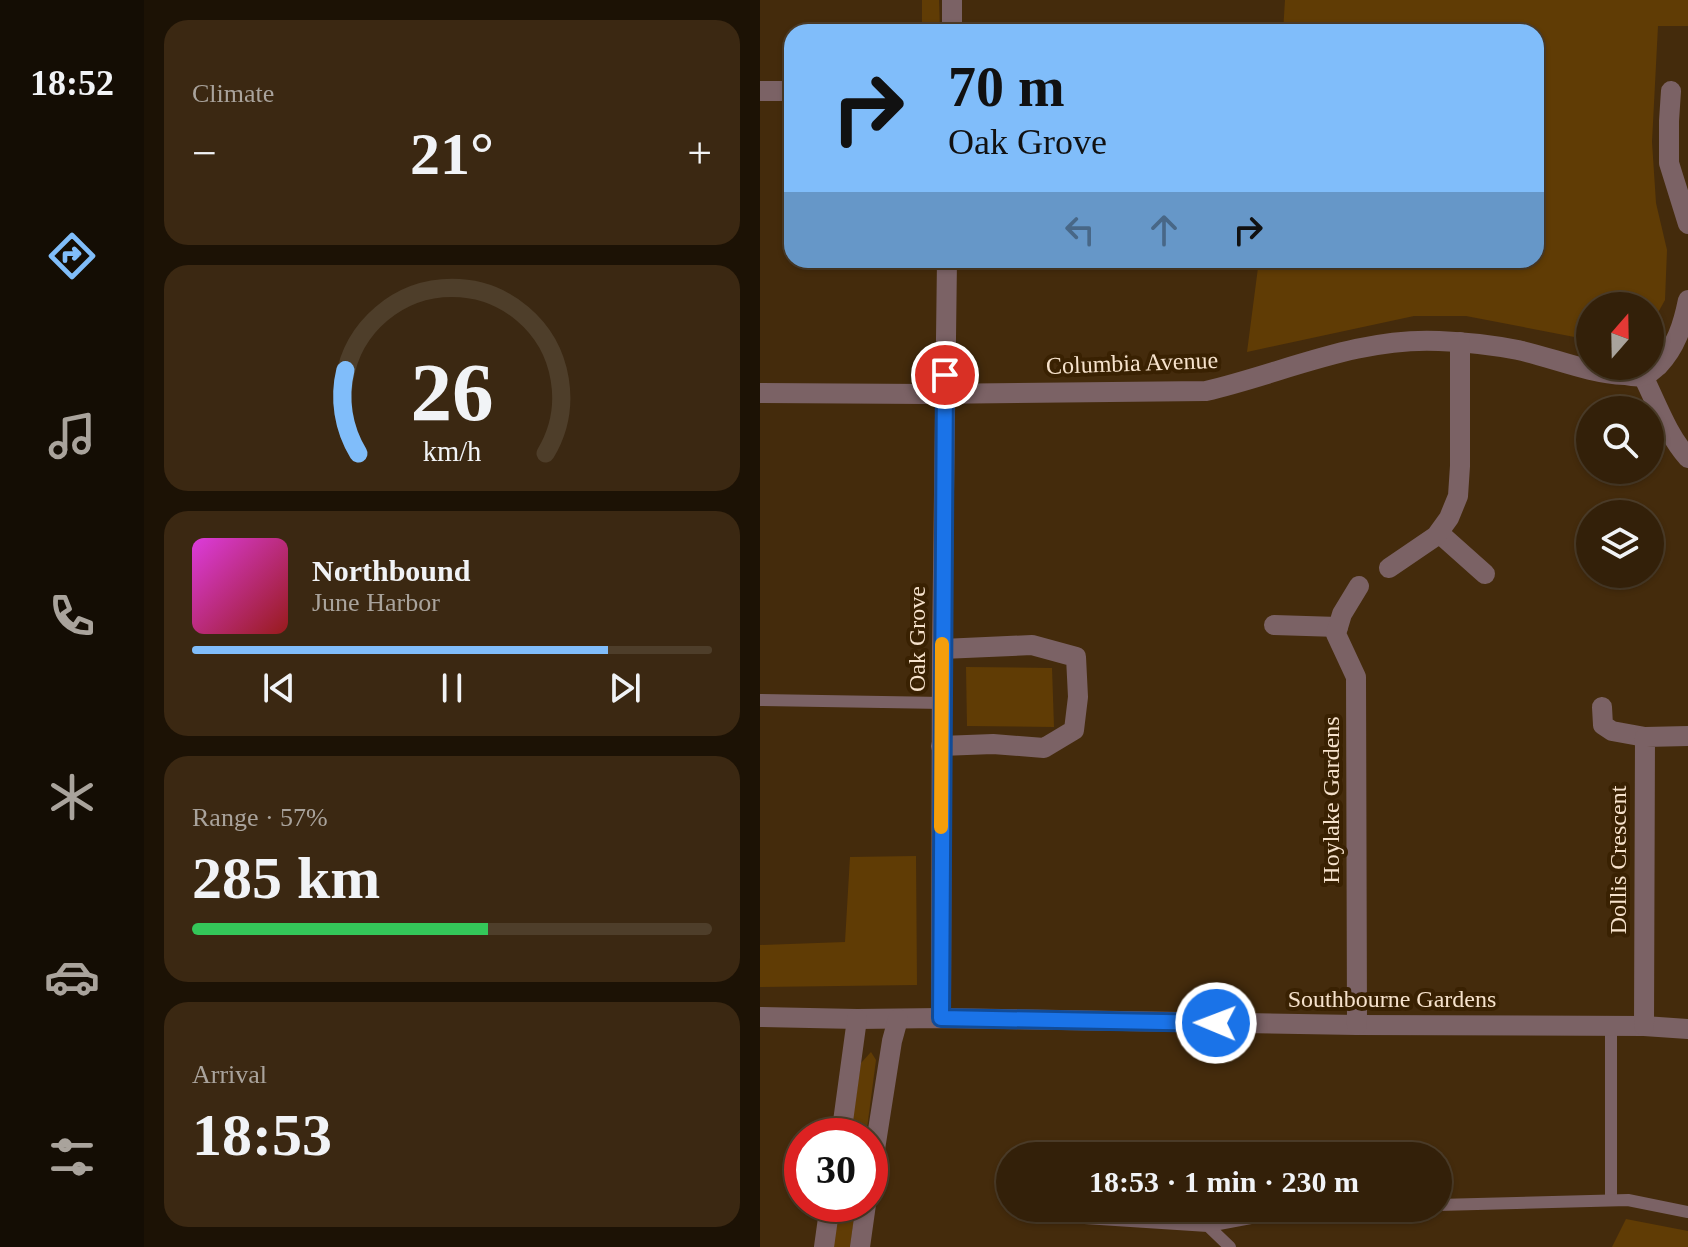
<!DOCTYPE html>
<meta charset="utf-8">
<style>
:root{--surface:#332009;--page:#3b2812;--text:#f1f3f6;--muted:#a9a39c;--line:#4e3e2a;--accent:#80bdfa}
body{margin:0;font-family:Georgia,serif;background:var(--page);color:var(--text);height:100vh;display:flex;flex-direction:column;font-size:30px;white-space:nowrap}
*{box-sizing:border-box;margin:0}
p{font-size:26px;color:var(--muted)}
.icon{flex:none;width:44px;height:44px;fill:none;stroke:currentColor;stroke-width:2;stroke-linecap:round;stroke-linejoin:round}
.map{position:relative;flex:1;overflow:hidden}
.side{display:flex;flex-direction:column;gap:20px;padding:20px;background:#1c1205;width:616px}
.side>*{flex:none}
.hud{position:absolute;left:24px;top:24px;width:760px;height:244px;border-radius:24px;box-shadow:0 2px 6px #0004,0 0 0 2px var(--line);background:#80bdfa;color:#111;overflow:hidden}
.needle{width:52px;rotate:20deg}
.fabs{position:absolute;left:816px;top:292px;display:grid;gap:16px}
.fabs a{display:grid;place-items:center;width:88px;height:88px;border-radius:50%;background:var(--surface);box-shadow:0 2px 6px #0004,0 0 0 2px var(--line);font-size:40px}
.speed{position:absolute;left:24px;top:1118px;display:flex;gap:16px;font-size:40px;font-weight:700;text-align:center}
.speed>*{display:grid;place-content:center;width:104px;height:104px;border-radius:50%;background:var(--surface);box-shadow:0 2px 6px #0004,0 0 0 2px var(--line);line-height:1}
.speed .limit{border:12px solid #d22;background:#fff;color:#111}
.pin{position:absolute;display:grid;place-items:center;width:68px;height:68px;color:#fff;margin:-34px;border:4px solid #fff;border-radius:50%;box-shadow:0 2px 8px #0007}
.me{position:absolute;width:88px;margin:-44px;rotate:271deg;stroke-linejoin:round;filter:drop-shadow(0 0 6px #0008)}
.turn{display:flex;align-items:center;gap:28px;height:168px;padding:0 32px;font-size:36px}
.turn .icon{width:104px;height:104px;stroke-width:2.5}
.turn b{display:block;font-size:56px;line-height:68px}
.lanes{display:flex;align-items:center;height:76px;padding:0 32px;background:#0003;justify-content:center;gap:40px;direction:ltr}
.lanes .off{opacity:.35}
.big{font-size:60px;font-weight:700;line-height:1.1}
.side .widget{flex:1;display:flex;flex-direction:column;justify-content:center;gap:12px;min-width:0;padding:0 28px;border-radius:24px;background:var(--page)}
.side .dial{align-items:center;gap:0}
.dial svg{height:208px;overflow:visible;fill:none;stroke:var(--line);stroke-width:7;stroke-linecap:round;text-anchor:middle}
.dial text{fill:var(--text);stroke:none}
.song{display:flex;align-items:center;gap:24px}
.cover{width:96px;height:96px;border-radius:12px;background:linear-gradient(135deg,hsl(300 70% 55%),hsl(0 70% 35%))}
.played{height:8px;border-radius:4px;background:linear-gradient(90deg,var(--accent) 80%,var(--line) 80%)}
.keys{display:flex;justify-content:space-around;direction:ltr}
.heat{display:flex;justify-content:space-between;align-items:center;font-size:44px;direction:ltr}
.charge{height:12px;border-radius:6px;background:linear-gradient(90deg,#34c759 57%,var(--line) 0)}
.trip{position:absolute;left:236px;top:1142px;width:456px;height:80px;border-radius:40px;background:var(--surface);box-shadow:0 2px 6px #0004,0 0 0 2px var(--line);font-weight:700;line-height:80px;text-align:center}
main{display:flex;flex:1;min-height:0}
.tab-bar{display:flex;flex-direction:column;width:144px;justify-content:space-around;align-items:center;background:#140d04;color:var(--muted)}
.tab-bar .icon{width:56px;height:56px}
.tab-bar .current{color:var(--accent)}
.tab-bar b{font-size:36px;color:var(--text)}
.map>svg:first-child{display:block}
.green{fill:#603c05}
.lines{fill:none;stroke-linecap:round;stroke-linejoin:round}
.lane{stroke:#7b6265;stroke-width:12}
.street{stroke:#7b6265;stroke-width:20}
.route-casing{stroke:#114b97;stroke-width:20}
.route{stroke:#1a73e8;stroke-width:14}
.slow{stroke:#f59e0b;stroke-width:14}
.labels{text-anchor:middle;stroke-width:8;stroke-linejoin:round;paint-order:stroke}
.street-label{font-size:24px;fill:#f6e2cc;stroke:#392102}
</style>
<main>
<nav class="tab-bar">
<b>18:52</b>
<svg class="icon current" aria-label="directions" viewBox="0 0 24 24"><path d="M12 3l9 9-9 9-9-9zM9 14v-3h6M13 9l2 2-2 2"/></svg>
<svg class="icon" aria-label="music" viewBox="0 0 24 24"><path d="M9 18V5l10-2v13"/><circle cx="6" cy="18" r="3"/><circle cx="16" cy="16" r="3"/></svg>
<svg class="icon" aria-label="phone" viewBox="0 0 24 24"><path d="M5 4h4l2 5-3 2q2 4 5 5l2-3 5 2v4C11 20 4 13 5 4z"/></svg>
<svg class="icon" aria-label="climate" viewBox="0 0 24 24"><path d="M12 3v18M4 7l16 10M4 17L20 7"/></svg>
<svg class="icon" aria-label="car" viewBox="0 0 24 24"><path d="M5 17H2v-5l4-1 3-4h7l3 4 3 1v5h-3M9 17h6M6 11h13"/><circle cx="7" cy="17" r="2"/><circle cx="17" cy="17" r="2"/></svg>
<svg class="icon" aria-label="filters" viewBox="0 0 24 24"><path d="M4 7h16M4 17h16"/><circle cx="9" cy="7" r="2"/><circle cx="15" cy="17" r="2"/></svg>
</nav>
<section class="side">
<div class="widget"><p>Climate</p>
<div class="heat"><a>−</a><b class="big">21°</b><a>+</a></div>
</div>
<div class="widget dial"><svg viewBox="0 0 100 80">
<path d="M14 69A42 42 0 1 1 86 69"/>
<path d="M14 69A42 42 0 0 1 9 37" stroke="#80bdfa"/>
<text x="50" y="56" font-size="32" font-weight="700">26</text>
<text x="50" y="72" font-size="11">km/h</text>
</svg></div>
<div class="widget">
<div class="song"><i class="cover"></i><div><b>Northbound</b><p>June Harbor</p></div></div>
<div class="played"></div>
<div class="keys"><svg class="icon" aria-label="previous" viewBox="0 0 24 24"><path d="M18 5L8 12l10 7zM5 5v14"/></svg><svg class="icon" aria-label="pause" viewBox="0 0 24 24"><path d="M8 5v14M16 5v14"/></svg><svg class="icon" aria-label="next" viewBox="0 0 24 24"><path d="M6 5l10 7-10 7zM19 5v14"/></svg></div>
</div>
<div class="widget"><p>Range · 57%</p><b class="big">285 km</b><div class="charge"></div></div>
<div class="widget"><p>Arrival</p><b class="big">18:53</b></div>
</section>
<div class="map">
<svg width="928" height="1247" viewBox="0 0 928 1247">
<rect width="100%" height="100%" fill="#442b0c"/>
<g class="green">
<path d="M162,0h17l1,32h-18z"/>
<path d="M525,0h403v26h-30l-6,116 4,61 11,47 -2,50 -15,27v-21h-60v34l-124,-24h-52l-167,36 12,-92h277v-228h-253z"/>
<path d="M206,667l86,1 2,59 -87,-1z"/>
<path d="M156,856l1,129 -157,2v-42l85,-3 5,-85z"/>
<path d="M111,1052l5,8 -10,76h-16l11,-73z"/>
<path d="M80,1204h16l-6,43h-17z"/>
<path d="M866,1219l62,12v16h-76z"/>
</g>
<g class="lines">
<g class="lane">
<path d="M0,700l183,3"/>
<path d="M851,1026v174"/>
<path d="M678,1205l190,-5 60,12"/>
<path d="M263,1214l185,12 22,21"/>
<path d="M448,1226l97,-18"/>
</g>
<g class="street">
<path d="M192,32v-32"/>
<path d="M0,91h32"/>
<path d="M911,91l-2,30v42l19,61"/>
<path d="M883,376c14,28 24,58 45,82"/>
<path d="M0,393l166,1 280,-3c77,-18 152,-54 233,-50 26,1 53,4 79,9 36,8 69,23 107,25 5,1 13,2 18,1 6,-1 11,-7 15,-10 18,-19 25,-41 30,-66"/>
<path d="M679,533l46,41"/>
<path d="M629,568l47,-32 13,-18 9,-22 2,-30v-124"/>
<path d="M514,625l64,2"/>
<path d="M842,707l1,18 9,6 33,6"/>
<path d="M181,746l52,-2 51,4 30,-18 4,-33 -2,-40 -44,-12 -90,4"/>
<path d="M0,1017l97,2 84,-1 416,7 287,1 44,3"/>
<path d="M181,1018l1,-369 5,-389"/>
<path d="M597,1025l-1,-348 -20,-43 6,-20 17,-28"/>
<path d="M884,1026l1,-289 43,-1"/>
<path d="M81,1136l16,-117"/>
<path d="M110,1181l22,-140 6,-22"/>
<path d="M64,1247l6,-43"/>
<path d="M100,1247l6,-43"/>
</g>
</g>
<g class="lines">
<defs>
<path id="route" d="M185,375l-4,643 275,5"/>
</defs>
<use href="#route" class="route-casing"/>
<use href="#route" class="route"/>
<path class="slow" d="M181,827l1,-183"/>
</g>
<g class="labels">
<g class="street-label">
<text transform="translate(372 363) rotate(-2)" y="8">Columbia Avenue</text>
<text transform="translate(157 639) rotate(-90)" y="8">Oak Grove</text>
<text transform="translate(571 800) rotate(-90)" y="8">Hoylake Gardens</text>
<text transform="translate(858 860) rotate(-90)" y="8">Dollis Crescent</text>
<text x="632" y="1007">Southbourne Gardens</text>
</g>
</g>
</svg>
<div class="fabs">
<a><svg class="needle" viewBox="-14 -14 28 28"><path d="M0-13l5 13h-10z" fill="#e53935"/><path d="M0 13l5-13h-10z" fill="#a9a39c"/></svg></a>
<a><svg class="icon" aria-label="search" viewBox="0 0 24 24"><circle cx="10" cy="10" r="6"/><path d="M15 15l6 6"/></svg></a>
<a><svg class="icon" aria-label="layers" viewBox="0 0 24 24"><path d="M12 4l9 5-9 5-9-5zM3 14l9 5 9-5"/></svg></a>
</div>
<div class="speed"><div class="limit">30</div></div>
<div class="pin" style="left:185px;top:375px;background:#d93025"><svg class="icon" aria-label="arrive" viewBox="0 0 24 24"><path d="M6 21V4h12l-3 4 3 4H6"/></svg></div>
<svg class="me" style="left:456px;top:1023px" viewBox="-20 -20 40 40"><circle r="17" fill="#1a73e8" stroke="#fff" stroke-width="3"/><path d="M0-11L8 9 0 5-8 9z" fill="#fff"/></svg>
<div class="trip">18:53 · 1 min · 230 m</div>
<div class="hud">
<div class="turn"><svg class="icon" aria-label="right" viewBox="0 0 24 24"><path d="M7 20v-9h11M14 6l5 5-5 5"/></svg><div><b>70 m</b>Oak Grove</div></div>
<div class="lanes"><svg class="icon off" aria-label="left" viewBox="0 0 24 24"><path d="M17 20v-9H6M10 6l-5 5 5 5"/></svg><svg class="icon off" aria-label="ahead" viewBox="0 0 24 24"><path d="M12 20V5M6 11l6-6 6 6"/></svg><svg class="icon" aria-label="right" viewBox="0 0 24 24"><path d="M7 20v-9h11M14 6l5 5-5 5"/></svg></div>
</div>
</div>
</main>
